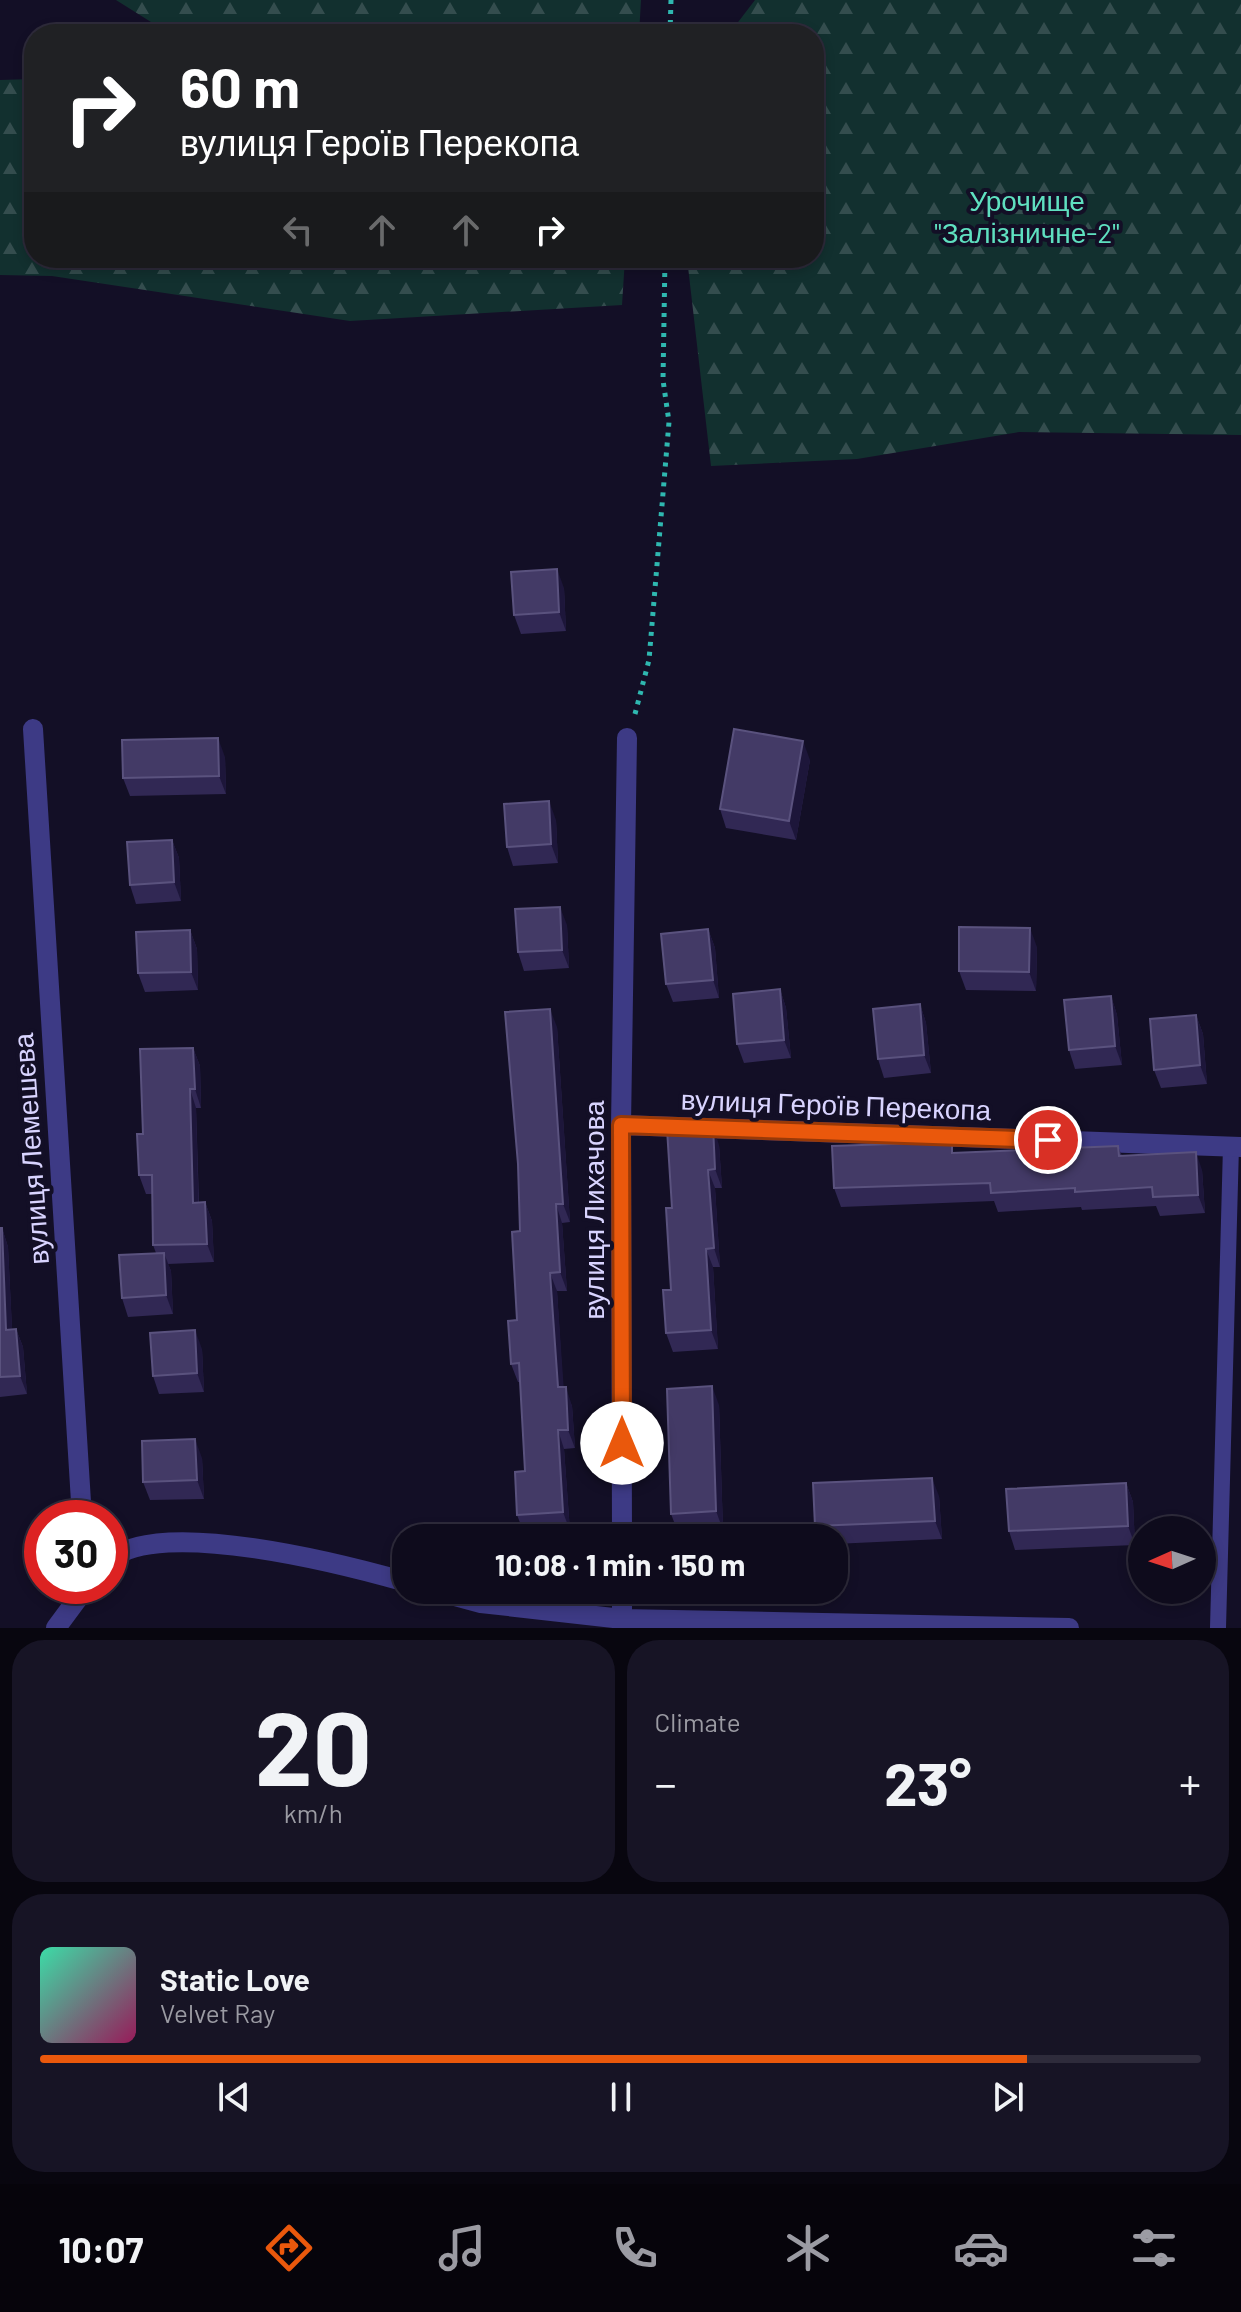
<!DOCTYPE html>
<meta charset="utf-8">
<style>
:root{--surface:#0e0b1c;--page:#171425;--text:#f1f3f6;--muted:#9b9ba3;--line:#2e2b3b;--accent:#ea580c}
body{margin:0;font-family:Barlow,sans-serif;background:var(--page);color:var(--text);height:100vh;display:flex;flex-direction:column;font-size:30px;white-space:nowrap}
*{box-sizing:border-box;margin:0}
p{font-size:26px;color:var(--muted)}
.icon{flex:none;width:44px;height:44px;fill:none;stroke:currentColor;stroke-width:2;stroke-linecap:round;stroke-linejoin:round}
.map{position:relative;height:1628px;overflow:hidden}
.panel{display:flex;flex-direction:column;gap:12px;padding:12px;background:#08060f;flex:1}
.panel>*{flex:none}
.guide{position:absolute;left:24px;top:24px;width:800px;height:244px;border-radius:32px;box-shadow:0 4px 12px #0003,0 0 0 2px var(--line);background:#202124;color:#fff;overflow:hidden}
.needle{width:52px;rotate:267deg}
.controls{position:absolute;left:1128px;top:1516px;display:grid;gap:16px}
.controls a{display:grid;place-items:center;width:88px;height:88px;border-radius:50%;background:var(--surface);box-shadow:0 4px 12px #0003,0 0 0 2px var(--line);font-size:40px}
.speed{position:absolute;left:24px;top:1500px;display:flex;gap:16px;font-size:40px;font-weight:700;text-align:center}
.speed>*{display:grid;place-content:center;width:104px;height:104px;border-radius:50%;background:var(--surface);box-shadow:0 4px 12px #0003,0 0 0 2px var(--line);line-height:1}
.speed .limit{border:12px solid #d22;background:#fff;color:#111}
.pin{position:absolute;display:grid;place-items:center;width:68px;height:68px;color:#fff;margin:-34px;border:4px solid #fff;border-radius:50%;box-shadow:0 2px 8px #0007}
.me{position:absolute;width:88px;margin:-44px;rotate:0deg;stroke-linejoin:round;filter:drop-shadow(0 0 6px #0008)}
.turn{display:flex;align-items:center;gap:28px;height:168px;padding:0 24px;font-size:36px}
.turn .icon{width:104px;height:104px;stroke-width:2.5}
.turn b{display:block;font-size:56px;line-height:68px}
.lanes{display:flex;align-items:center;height:76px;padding:0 24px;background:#0003;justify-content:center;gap:40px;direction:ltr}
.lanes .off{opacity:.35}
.big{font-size:60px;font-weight:700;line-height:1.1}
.panel .tile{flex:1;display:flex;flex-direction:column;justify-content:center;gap:12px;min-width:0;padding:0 28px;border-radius:32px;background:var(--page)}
.panel .dial{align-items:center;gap:0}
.dial b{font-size:104px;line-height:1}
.song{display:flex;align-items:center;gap:24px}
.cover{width:96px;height:96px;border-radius:12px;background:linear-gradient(135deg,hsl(160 70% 55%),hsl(330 70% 35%))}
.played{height:8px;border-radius:4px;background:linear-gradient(90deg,var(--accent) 85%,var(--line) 85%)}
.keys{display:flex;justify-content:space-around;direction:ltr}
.heat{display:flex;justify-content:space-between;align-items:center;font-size:44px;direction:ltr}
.panel .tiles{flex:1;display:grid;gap:12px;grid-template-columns:1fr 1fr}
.tile:last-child{grid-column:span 2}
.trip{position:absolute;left:392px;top:1524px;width:456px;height:80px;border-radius:32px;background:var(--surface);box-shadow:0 4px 12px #0003,0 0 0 2px var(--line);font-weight:700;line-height:80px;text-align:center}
.dock{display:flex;height:128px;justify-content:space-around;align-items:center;background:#06040b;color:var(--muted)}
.dock .icon{width:56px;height:56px}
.dock .current{color:var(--accent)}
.dock b{font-size:36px;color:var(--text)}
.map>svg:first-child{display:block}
.forest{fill:url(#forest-firs)}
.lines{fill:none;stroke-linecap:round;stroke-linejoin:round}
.path{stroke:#2fb8b0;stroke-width:5;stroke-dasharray:4 6;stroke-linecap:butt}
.service{stroke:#3d3a85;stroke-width:16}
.minor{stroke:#3d3a85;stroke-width:20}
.wall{fill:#312854}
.shaded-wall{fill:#1d163a}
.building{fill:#433a66;stroke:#5a527e;stroke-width:2}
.route-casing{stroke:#983908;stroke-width:20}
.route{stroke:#ea580c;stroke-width:14}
.labels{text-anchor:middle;stroke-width:8;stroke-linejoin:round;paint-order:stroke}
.park-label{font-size:28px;fill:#5fe0c0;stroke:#130f26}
.street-label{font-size:28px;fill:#d9d4ff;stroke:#130f26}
</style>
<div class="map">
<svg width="1241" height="1628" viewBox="0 0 1241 1628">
<defs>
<pattern id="forest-firs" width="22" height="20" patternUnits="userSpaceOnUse" patternTransform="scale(2)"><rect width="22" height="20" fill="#12302f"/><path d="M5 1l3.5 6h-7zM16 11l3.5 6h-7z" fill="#344d4e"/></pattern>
</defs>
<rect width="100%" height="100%" fill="#130f26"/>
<g class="forest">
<path d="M116,0h525l-2,34h-490l2,-12z"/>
<path d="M755,0h486v435l-222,-3 -162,27 -146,7 -24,-208h127v-224h-85z"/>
<path d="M34,79v179h591l-3,47 -272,16 -298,-45 -52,-1v-195z"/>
</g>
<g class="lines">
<g class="path">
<path d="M670,34l1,-34"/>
<path d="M635,714l14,-54 20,-238 -6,-42 2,-122"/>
</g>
<path class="service" d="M1218,1628l13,-482"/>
<g class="minor">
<path d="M33,729l49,789"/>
<path d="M621,1125l620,22"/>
<path d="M622,1538l-1,-413 6,-387"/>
<path d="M110,1560c48,-44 236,5 296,22"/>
<path d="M433,1590l48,13 141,16 447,9"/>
<path d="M622,1590v38"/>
<path d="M56,1628l31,-42"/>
</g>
</g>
<g class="wall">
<path d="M564,588l2,43 -45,3 -7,-19z"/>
<path d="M225,757l1,37 -96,2 -7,-18z"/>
<path d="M810,760l-14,80 -70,-12 -6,-19z"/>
<path d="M556,820l2,43 -45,3 -6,-19z"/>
<path d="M172,840l7,18 2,43 -45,3 -6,-19z"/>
<path d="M567,925l2,43 -45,3 -6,-19z"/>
<path d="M708,929l7,19 4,50 -46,4 -7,-18z"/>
<path d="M190,930l7,19 1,41 -53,2 -7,-19z"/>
<path d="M1037,947l-1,44 -70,-1 -7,-19z"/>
<path d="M780,989l6,19 5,50 -47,5 -7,-19z"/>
<path d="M1111,996l6,19 5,50 -47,4 -6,-19z"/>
<path d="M920,1004l6,19 5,50 -47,5 -6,-19z"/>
<path d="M1196,1015l7,19 4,50 -46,4 -7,-18z"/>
<path d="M557,1027l13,195 -8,1 5,68h-10l6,96 9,19 3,42 -11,1 6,82 -46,2 -7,-18 8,-44 -5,-89h-2l-7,-18 6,-44 3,-89z"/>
<path d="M193,1048l7,18 1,42h-5l3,95 6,-1 7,19 2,41 -46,2 3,7 2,43 -45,3 -6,-19 34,-45 -3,-8 -1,-51h-6l-7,-19 4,-41z"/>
<path d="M719,1145l3,43h-7l5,79h-7l5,82 -45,3 -7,-19 5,-43 1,-82z"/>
<path d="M1118,1146l4,10 80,14 3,43 -45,3 -4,-10 -74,4 -1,-3 -83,5 -4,-11 -153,6 -7,-19 122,-35z"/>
<path d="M0,1228h2l6,19 4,82h4l7,18 4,47 -27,3z"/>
<path d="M202,1349l2,43 -45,2 -6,-18z"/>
<path d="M719,1405l4,125 -45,2 -7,-18z"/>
<path d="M202,1458l2,41 -54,1 -7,-18z"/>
<path d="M1126,1483l7,19 2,43 -120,5 -6,-19z"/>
<path d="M939,1496l3,43 -108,5v-6h-14l-5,-12z"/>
</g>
<g class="shaded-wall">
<path d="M557,569l7,19 2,43 -7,-19z"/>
<path d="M218,738l7,19 1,37 -7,-18z"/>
<path d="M803,741l7,19 -14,80 -7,-19z"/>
<path d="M549,801l7,19 2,43 -7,-19z"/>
<path d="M172,840l7,18 2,43 -7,-19z"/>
<path d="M560,907l7,18 2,43 -7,-18z"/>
<path d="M1030,928l7,19 -1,44 -7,-19z"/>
<path d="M708,929l7,19 4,50 -6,-18z"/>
<path d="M190,930l7,19 1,41 -7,-18z"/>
<path d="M780,989l6,19 5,50 -7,-18z"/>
<path d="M1111,996l6,19 5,50 -7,-19z"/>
<path d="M920,1004l6,19 5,50 -7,-18z"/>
<path d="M550,1009l7,18 13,195 -7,-18z"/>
<path d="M1196,1015l7,19 4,50 -7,-19z"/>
<path d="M193,1048l7,18 1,42 -6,-19z"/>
<path d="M190,1089l6,19 3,113 -6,-18z"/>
<path d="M713,1126l6,19 3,43 -7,-19z"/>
<path d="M1196,1152l6,18 3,43 -7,-18z"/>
<path d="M708,1170l7,18 5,79 -6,-19z"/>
<path d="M205,1202l7,19 2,41 -7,-18z"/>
<path d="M556,1204l6,19 5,68 -7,-19z"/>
<path d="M2,1228l6,19 5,101 -7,-18z"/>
<path d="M706,1249l7,18 5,82 -7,-19z"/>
<path d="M164,1253l7,18 2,43 -7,-19z"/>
<path d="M550,1273l7,18 8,115 -7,-19z"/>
<path d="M16,1329l7,18 4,47 -7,-18z"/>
<path d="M195,1330l7,19 2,43 -7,-19z"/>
<path d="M712,1386l7,19 4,125 -7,-19z"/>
<path d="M566,1387l6,19 3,42 -7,-18z"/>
<path d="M558,1430l6,19 6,82 -7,-19z"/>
<path d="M195,1439l7,19 2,41 -7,-19z"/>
<path d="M932,1478l7,18 3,43 -7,-18z"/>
<path d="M1126,1483l7,19 2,43 -7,-19z"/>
</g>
<g class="building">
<path d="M557,569l2,43 -45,3 -3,-43z"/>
<path d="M734,729l69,12 -14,80 -69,-12z"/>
<path d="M218,738l1,38 -96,2 -1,-38z"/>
<path d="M549,801l2,43 -44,3 -3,-43z"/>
<path d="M172,840l2,42 -44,3 -3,-43z"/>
<path d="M560,907l2,43 -44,2 -3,-43z"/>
<path d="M959,927l71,1 -1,44 -70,-1z"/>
<path d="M708,929l5,51 -47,4 -5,-50z"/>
<path d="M190,930l1,42 -53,1 -2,-41z"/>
<path d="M780,989l4,51 -47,4 -4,-50z"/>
<path d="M1111,996l4,50 -46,4 -5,-50z"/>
<path d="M920,1004l4,51 -46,4 -5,-50z"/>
<path d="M550,1009l13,195h-7l4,68 -10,1 8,114h8l2,43h-10l5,82 -46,3 -2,-43 10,-1 -6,-108 -8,1 -3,-43 9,-1 -5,-88 8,-1 -2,-67 -13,-152z"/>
<path d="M1196,1015l4,50 -46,5 -4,-51z"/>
<path d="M193,1048l2,41h-5l3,114 12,-1 2,42 -54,1 -1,-70h-13l-2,-41h6l-3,-85z"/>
<path d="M713,1126l2,43 -7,1 6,78 -8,1 5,81 -45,3 -3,-43h8l-5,-82h6l-5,-79z"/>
<path d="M952,1142v11l166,-7 1,10 77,-4 2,43 -45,2 -1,-10 -77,5v-4l-84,5 -1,-10 -156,5 -2,-42z"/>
<path d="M0,1228h2l4,102 10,-1 4,47 -20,1z"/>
<path d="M164,1253l2,42 -44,3 -3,-43z"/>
<path d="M195,1330l2,43 -44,3 -3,-43z"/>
<path d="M712,1386l4,125 -45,3 -4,-125z"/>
<path d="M195,1439l2,41 -54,2 -1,-41z"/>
<path d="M932,1478l3,43 -120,5 -2,-43z"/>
<path d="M1126,1483l2,43 -119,5 -3,-42z"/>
</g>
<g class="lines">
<defs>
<path id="route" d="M622,1443l-1,-318 427,15"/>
</defs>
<use href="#route" class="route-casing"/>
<use href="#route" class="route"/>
</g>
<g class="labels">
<g class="park-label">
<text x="1027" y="211">Урочище<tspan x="1027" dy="32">"Залізничне-2"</tspan></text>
</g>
<g class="street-label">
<text transform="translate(836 1105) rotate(2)" y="10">вулиця Героїв Перекопа</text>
<text transform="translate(31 1149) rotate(-94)" y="10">вулиця Лемешєва</text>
<text transform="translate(594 1210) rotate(-90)" y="10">вулиця Лихачова</text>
</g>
</g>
</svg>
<div class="controls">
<a><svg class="needle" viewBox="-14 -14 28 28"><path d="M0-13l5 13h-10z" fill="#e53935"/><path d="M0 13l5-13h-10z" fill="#9b9ba3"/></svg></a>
</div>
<div class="speed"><div class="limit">30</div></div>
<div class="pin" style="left:1048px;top:1140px;background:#d93025"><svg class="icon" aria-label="arrive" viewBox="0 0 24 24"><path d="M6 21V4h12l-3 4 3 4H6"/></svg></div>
<svg class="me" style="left:622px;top:1443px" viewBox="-20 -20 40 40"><circle r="19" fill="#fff"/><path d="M0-13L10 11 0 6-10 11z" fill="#ea580c"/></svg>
<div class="trip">10:08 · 1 min · 150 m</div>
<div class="guide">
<div class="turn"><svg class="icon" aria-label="right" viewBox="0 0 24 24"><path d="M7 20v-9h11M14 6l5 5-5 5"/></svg><div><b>60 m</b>вулиця Героїв Перекопа</div></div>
<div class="lanes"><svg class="icon off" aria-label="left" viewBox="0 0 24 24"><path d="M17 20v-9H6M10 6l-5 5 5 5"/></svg><svg class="icon off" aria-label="ahead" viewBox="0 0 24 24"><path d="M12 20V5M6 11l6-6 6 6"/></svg><svg class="icon off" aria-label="ahead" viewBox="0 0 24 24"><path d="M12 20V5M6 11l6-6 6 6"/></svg><svg class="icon" aria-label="right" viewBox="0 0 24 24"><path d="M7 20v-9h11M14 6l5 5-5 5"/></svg></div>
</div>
</div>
<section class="panel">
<div class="tiles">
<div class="tile dial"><b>20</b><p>km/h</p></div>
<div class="tile"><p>Climate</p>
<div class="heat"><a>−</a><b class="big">23°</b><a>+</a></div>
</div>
<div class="tile">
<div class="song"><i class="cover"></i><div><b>Static Love</b><p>Velvet Ray</p></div></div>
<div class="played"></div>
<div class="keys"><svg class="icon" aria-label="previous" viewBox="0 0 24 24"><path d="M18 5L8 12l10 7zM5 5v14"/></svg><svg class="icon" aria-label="pause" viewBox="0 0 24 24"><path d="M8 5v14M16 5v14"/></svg><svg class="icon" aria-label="next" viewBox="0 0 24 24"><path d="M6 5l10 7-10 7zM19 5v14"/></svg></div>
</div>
</div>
</section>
<nav class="dock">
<b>10:07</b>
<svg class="icon current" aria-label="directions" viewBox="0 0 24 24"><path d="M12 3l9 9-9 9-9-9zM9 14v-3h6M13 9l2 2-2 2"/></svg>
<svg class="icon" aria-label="music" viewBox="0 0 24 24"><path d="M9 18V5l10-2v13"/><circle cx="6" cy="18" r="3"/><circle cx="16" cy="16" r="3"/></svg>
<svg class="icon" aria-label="phone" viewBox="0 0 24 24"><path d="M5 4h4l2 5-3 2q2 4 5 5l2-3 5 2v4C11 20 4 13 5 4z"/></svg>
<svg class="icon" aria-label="climate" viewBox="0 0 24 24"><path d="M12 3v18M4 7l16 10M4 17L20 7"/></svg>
<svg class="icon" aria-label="car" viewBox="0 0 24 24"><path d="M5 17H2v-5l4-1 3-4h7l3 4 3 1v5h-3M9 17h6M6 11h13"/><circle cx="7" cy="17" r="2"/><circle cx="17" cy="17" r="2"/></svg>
<svg class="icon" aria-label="filters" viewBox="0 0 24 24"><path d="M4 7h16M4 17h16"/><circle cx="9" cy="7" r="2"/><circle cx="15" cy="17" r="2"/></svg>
</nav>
